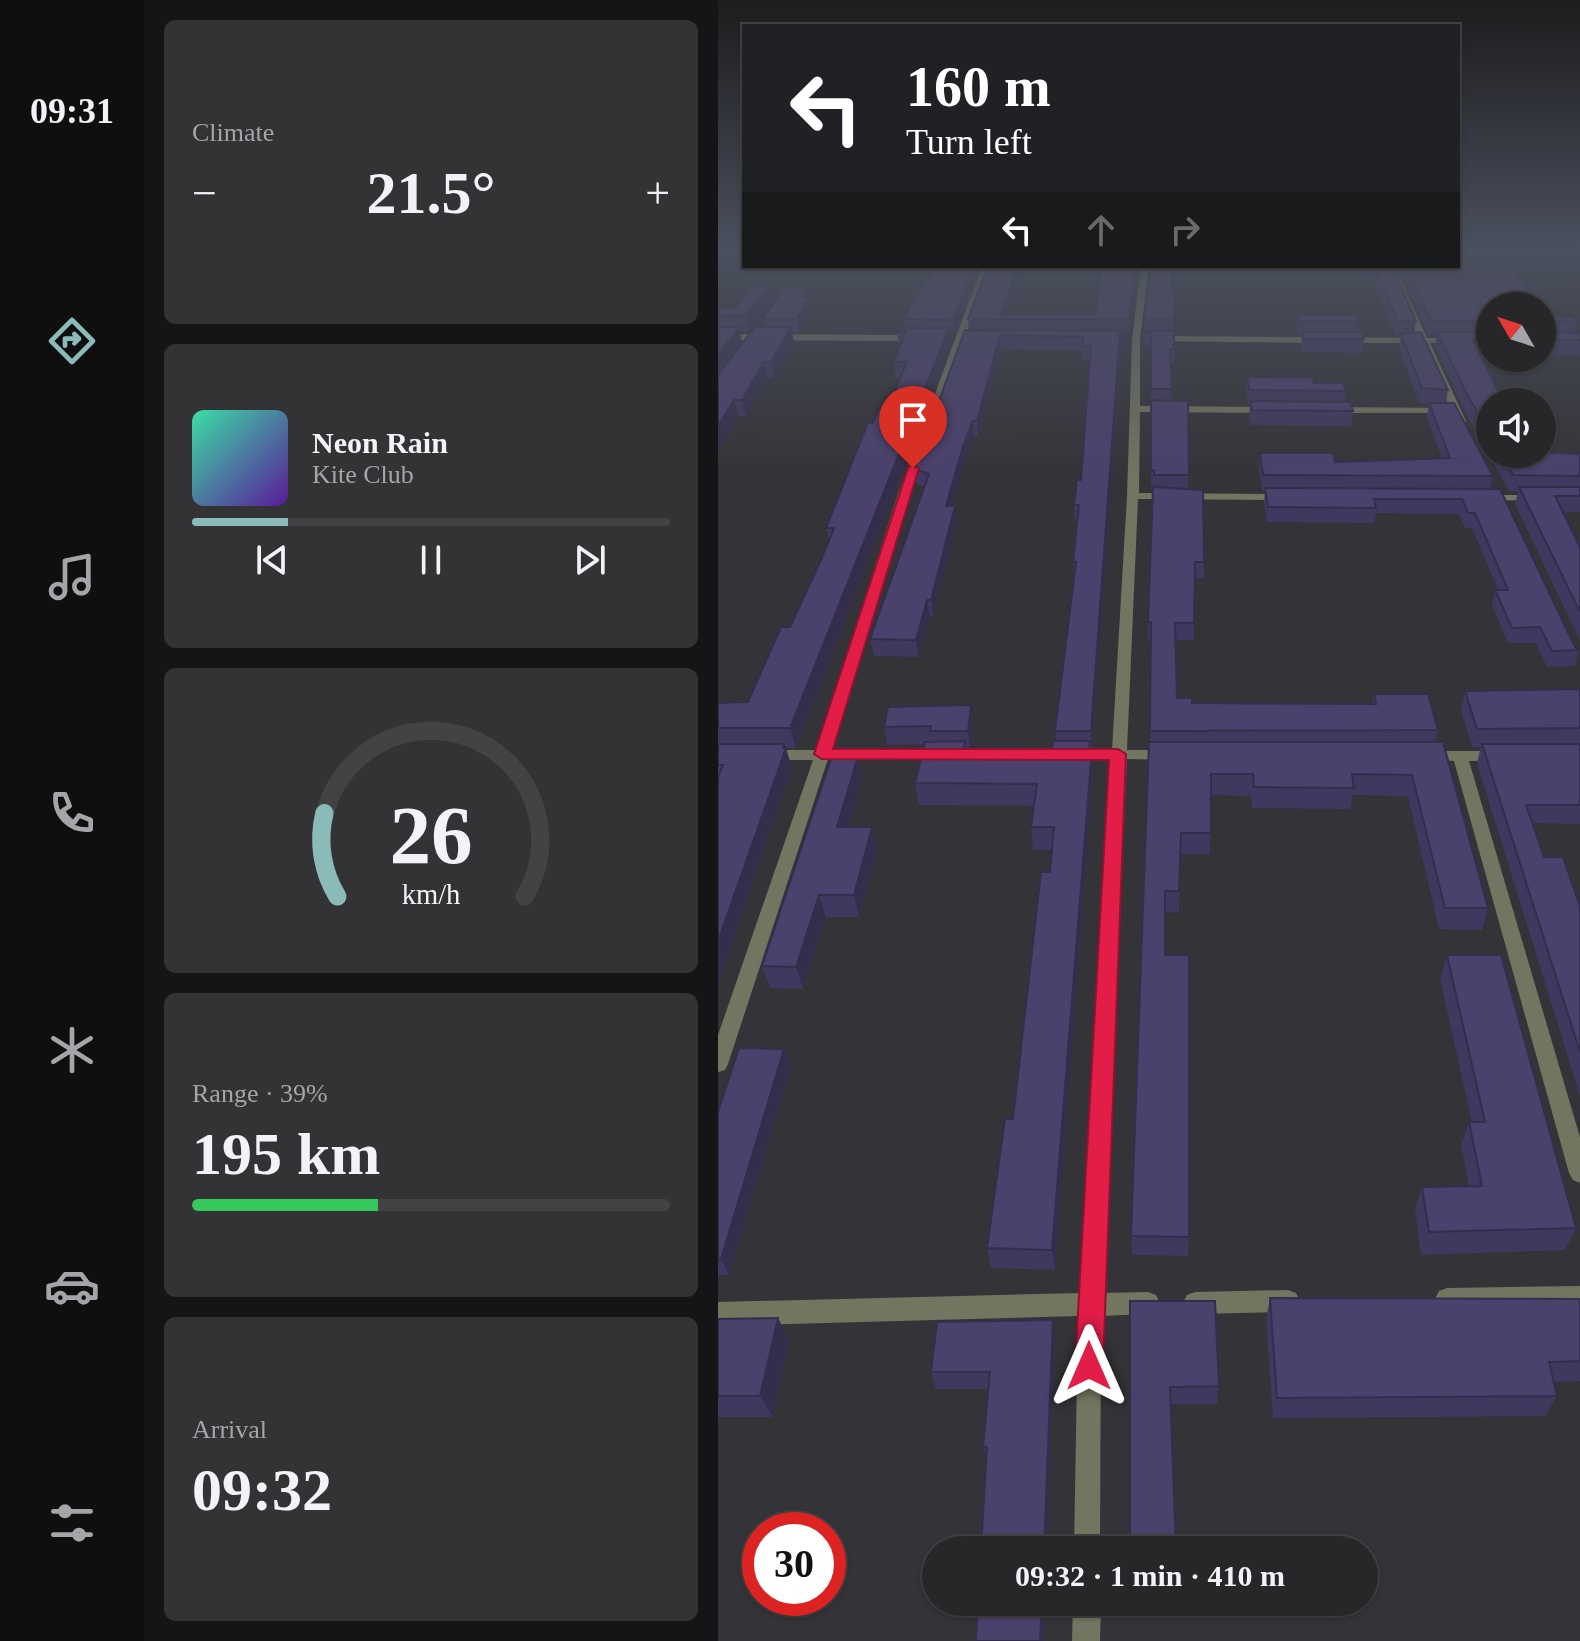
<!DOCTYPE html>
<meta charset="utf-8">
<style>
:root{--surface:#272629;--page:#333235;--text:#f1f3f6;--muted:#a4a5a8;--line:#434346;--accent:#8bbbb9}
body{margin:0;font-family:"Times New Roman",serif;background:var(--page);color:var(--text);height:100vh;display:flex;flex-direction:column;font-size:30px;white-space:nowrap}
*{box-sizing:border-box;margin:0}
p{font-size:26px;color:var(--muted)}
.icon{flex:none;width:44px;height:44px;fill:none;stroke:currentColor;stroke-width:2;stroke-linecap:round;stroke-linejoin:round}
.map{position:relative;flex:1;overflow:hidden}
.details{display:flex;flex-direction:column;gap:20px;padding:20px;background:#151517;width:574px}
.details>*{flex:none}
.banner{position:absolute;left:24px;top:24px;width:718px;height:244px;border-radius:0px;box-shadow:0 2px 6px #0004,0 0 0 2px var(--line);background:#202124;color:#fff;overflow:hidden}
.needle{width:52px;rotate:309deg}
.controls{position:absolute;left:758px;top:292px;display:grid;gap:16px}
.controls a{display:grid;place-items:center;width:80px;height:80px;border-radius:50%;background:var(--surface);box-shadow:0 2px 6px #0004,0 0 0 2px var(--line);font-size:40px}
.speed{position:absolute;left:24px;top:1512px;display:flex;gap:16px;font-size:40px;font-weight:700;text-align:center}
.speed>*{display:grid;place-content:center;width:104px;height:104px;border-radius:50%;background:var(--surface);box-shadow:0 2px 6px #0004,0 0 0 2px var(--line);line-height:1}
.speed .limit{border:12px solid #d22;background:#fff;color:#111}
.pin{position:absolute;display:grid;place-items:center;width:68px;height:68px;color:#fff;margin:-82px -34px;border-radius:50% 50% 50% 0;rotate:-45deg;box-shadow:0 0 8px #0007}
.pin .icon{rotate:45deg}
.me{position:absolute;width:88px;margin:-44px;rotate:0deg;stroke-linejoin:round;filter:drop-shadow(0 0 6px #0008)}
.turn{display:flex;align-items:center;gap:28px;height:168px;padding:0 32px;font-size:36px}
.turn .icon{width:104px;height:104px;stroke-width:2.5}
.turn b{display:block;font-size:56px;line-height:68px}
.lanes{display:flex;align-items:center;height:76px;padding:0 32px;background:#0003;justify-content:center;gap:40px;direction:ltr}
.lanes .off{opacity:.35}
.big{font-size:60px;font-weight:600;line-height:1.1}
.details .card{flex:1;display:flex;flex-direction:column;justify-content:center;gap:12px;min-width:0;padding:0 28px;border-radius:12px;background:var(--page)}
.details .dial{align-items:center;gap:0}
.dial svg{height:208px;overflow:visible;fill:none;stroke:var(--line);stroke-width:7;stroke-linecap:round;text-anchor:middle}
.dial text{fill:var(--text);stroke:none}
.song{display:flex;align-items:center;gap:24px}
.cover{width:96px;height:96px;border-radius:12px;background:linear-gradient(135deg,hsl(160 70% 55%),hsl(270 70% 35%))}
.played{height:8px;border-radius:4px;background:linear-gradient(90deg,var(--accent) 20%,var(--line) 20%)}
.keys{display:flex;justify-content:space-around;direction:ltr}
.heat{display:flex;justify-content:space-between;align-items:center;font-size:44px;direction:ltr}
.charge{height:12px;border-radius:6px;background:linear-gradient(90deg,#34c759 39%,var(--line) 0)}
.trip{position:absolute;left:204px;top:1536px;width:456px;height:80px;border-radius:40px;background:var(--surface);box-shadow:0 2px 6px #0004,0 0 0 2px var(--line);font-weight:600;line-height:80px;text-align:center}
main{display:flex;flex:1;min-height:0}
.dock{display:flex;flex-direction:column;width:144px;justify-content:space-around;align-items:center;background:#100f10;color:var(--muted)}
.dock .icon{width:56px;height:56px}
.dock .on{color:var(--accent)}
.dock b{font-size:36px;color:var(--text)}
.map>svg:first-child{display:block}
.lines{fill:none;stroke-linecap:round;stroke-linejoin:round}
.street{fill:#72755f;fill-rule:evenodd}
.wall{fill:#40385e}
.shaded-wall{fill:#342e4c}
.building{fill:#4b416d;stroke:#342e4c;stroke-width:2}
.route{fill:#e11d48;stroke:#92132f;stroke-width:2}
</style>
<main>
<nav class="dock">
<b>09:31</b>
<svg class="icon on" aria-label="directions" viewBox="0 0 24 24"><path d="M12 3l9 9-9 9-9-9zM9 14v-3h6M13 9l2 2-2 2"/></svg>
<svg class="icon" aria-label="music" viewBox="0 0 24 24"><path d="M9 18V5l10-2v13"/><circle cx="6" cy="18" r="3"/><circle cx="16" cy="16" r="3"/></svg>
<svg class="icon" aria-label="phone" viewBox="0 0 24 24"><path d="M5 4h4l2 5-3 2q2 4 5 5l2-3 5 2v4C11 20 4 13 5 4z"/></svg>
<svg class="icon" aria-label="climate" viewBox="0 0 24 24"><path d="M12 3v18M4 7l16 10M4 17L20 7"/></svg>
<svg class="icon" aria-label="car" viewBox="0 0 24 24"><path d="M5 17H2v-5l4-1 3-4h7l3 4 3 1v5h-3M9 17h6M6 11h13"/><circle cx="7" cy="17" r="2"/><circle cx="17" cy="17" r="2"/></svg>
<svg class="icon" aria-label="filters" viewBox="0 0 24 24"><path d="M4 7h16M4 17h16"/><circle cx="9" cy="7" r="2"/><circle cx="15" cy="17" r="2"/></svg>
</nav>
<section class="details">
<div class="card"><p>Climate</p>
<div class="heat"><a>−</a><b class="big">21.5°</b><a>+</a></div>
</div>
<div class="card">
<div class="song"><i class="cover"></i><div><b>Neon Rain</b><p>Kite Club</p></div></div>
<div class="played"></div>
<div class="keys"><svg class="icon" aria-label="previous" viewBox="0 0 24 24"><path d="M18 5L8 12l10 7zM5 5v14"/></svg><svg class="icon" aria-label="pause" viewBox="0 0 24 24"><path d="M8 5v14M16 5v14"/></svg><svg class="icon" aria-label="next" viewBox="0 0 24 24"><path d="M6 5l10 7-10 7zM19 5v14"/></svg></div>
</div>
<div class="card dial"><svg viewBox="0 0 100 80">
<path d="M14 69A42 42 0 1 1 86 69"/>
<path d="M14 69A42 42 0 0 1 9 37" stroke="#8bbbb9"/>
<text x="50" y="56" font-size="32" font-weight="700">26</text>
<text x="50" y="72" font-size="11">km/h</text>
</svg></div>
<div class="card"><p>Range · 39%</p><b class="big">195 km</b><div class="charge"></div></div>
<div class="card"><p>Arrival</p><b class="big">09:32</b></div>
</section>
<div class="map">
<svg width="862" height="1641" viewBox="0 0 862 1641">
<rect width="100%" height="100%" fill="#343337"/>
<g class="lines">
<g class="street">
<path d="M264,266h8l-80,228 -79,256 113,-1 8,5 -8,5h-116l-100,305 -3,6 -7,2v-37l95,-275h-45l-8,-5 8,-5h48l82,-256z"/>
<path d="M423,266h8l-9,73v67l130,1 5,3 -5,3 -130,-1 -1,81 145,1 6,3 -6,3 -146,-1 -11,251h41l8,5 -8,5 -41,-1 -25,534 46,-1 8,3 4,8 -4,8 -8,3 -47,2 -1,234h-26l4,-234 -360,10v-24l361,-9 32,-534h-39l-8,-5 8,-5 40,1 15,-254 5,-157z"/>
<path d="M668,266h8l33,72h63v6l-60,-1 36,78 -1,2h-8l-5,-10h-119l-5,-3 5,-3 117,1 -29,-65h-77l-4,-3 4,-3 74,1z"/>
<path d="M0,334l198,1 4,3 -4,3 -198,-1z"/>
<path d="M438,336l164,1 4,3 -4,3 -167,-2 -1,-2z"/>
<path d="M765,495h97v6l-101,-1v-4z"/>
<path d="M710,751h72l8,5 -8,5h-31l111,376v46l-7,-3 -4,-7 -115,-412 -31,-2 -3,-3z"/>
<path d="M862,1286v22l-133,2 -8,-3 -4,-8 4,-8 8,-3z"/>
<path d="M570,1290l8,3 4,8 -4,8 -8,3 -93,2 -8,-3 -4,-8 4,-8 8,-3z"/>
<path d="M355,1602h28l-1,39h-28z"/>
</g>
</g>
<g class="wall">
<path d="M740,249h122v20l-11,-15h-63l-16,52v48h-10l10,48v52h90v58l-17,1 17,34v94l-65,-137 3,-13h-9l-45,-81 -29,-64 2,-11h-8l-20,-43 1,-11h-6l-7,-15h61z"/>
<path d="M217,266h41v7l-21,60h-6l2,11 -155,404h-10l6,20 -74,216v-281l30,-1 42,-75 31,-67 8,-19 -3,-13 47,-105 17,-21 10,-24h-4l-2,-16 6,-15h-1l-2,-16 8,-3 -1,-9 19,-30z"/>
<path d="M305,266l-17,49 89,-1 8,-48h35l-9,67h-1v12l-7,2 -29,401h-2l3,23 -38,499 -64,-2 -4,-20 26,-129 37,-247 2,-22h-19l-2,-23 3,-21 -115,-1 -4,-22 10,-39 -38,1 -3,-18 89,-5 -3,26 82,1 4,-8 -1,-10 19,-152 -1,-17 4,-41h-2l-1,-16 7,-25 9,-120h-7l-1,-9 -81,-2 -23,86h-4l-9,26 -13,45 5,16 -24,94h-3l-12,41 -44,-1 -4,-17 54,-152 -7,-3 -3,-15 55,-139 -1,-11z"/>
<path d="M432,266h22l-1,23h3v74h-3l1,38 17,74 -1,14 16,73v16h-10v62h-18l1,58 15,5 180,1 2,-10 64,36 -3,12 53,166 -6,22 -43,-1 -31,-133 -55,-1 -3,14 -98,-1 -1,-12 -40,-1 -1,59h-30l-1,59 -14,-1v43l24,282 -1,19 -56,-1 -1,-19 19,-494 1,-103h-3v-17l6,-137h-3v-137l-8,-3v-14h1v-11z"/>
<path d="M650,266h24l24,55 -2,12 34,57 -2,13 47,73 -3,13 85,158 4,3 -4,16 -28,1 -11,-24h-28l-16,-38 3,-15h3l-26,-62h-7l-6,-14 -83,-1 -2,10 -107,-1 -3,-19 1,-13h-3l-3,-22 1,-15 75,9 107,-4 -15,-41 2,-14h-10l-20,-55 2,-13h-6z"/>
<path d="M90,297l4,13 -12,22h-8l2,11 -20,35h-7l-21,38h-8l-20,35v-143h17l38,-7 -23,30h-11l3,12 23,-16 -2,-8z"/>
<path d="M580,315l60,6 -1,11 7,7 -2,14 -60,-1 -1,-6 1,-11h-4l-1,-6z"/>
<path d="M824,316l1,1 33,4 -3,12h7v22h-38z"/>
<path d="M529,377l67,6 32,8 -2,11 9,9 -2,15 -100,-1 -2,-9 1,-12h-2l-2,-14z"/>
<path d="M862,689v135l-48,-1 12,34 36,50v189l-103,-333 4,-16h-9l-11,-37 4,-19z"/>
<path d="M140,756l4,21 -13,50h23l5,22 -18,68h-33l-23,72 -33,-1 -8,-22z"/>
<path d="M729,955l129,273 -11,22 -144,5 -6,-46 7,-22 47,-1 -8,-41 8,-23h3l-32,-143z"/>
<path d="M66,1049l7,17 -62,209h-11v-163z"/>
<path d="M552,1298l310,1v82l-26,1 3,14 -12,20 -272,2 -7,-99z"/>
<path d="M412,1301l89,85 -2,18h-47z"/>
<path d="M60,1318l11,23 -16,76h-55v-98z"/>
<path d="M337,1338l-68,122 -4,-13 5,-58h-52l-5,-17z"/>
</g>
<g class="shaded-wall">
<path d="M255,266h3v7l-21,60 -2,-13z"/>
<path d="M299,266h6l-18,53 -5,-4z"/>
<path d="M418,266h2l-9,67v-14z"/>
<path d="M52,286l3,15 -23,30 -4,-16z"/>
<path d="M88,288l2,12 2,-3 2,13 -12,22 -3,-13 3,-22z"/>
<path d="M21,327l3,16 -24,35v-22z"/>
<path d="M73,327l3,16 -20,35 -3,-16z"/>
<path d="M231,328l2,16 -155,404 -6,-20z"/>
<path d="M410,331v14l-7,2 -29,401 -1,-17 29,-398z"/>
<path d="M282,335l1,14 -23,86 -1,-14z"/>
<path d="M46,362l3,16 -21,38 -4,-16z"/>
<path d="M16,400l4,16 -20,35v-25z"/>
<path d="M255,421l1,14 -9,26 -17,60 -2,-15 17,-60z"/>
<path d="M237,506l2,16 -24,94 -2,-16z"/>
<path d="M209,600l3,16 -12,41 -2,-17z"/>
<path d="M253,705l2,17 -3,26 -2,-17z"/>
<path d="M66,744l8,24 -74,216v-43z"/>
<path d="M374,749l1,22 -38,499 -3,-20z"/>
<path d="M140,756l4,21 -19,72 -6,-22z"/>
<path d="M154,827l5,22 -18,68 -5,-22z"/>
<path d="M101,895l7,22 -23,72 -7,-22z"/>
<path d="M66,1049l7,17 -62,209 -8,-16z"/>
<path d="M60,1318l11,23 -16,76 -13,-21z"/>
<path d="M335,1320l2,18 -8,212h-3z"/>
<path d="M324,1602h3l-1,39h-4z"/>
</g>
<g class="building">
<path d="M740,249h45l33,57h-46v15h-59l-20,-43h67l5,-9 -77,-1 -1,-2h53z"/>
<path d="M217,266h38l-20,54 -49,-1 16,-30h3z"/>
<path d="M270,266h29l-17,49 95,-1 8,-48h33l-7,53h-161z"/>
<path d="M433,266h21l-2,23h4v31h-30z"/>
<path d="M657,266h17l24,55h-19z"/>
<path d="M35,286h17l-24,29 -28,1v-8h17z"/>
<path d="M66,288h22l-6,9h10l-13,22h-34z"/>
<path d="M580,315h58l2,6h-59z"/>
<path d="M824,316l1,1h30l3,4h-31l-3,3 1,8 37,1v7h-38z"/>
<path d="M0,327h21l-21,29z"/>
<path d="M37,327h36l-20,35h-7l-22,38h-8l-16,26v-51z"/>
<path d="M180,328h51l-159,400h-72v-25l30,-1 33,-75h9l31,-67 13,-32h-8l42,-105h5l9,-21h8l17,-40h-13l12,-31h-9z"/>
<path d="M247,330l163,1 -8,2 -29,398h-36l21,-169h-3l6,-57h-5l3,-25h4l10,-134h-9l2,-9 -84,-2 -23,86h-4l-10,25 -17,60h9l-24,94h-4l-11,40 -46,-1 59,-165 -15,-5z"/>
<path d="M425,331h31v18h-4l2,40h-21v-55z"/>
<path d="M584,332h60l2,7h-61z"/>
<path d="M703,332l27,58 -26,-2 -21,-54z"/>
<path d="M719,332h53v8h-17l28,57h10l2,5h-23v33l-23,-41z"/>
<path d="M529,377h65l2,6h29l3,8 -97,-1z"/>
<path d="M433,400l37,1 1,74h-35v-5h-3z"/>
<path d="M532,401l100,1 3,9 -101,-1z"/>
<path d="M711,403h25l39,73 -230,-1 -3,-22h73l2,9 115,-4z"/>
<path d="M824,452l38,2v22l-67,-1 -12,-21h41z"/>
<path d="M435,487l50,3 1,72h-9l-1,61h-19l2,75h15v5l184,1 -2,-10h54l10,36 -288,1 1,-109h-3z"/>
<path d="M801,487h61v9h-25l25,51v65z"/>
<path d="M547,488l235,1 75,158 4,3 -27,1 -12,-24 -28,1 -17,-38h13l-33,-77h-7l-6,-14h-88l2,9 -108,-1z"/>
<path d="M862,689v39l-103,1 -12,-38z"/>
<path d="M253,705l-3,26h-38l1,-5 -47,1 4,-20z"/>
<path d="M247,741l-1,7 88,1 1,-8h37l-1,8h3l-40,501 -65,-2 18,-129h8l28,-247h9l4,-45h-23l6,-43 -122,-1 10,-41z"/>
<path d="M431,742h294l45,166h-43l-33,-133 -60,-1 2,14 -100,-1 -1,-13h-42v59h-30l-2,58h-14v64h24v282l-58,-1z"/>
<path d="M0,744h66l-1,4h3l-68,193v-163l5,-13h-5z"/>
<path d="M764,744h98v61h-54l18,52h19l17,50v145z"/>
<path d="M114,756h26l-21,71h35l-18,68h-35l-23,72 -34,-1z"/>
<path d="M729,955h54l75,273 -147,4 -7,-45 60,-1 -13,-64h16z"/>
<path d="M21,1048l45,1 -63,210h-3v-147z"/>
<path d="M552,1298l310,1v62l-31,1 8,34 -280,2z"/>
<path d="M412,1301h85l4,85 -49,1 6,163h-46z"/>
<path d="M60,1318l-18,78h-42v-77z"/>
<path d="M335,1320l-9,230h-63l6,-103h-4l7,-75h-59l6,-50z"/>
<path d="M260,1602h64l-2,39h-64z"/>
</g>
<linearGradient id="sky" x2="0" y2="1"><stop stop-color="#1d1c1e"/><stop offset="0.52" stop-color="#4a505e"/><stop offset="1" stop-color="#4a505e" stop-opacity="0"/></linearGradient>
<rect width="862" height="479" fill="url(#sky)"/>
<path class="route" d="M191,465l10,3 -86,281h285l8,5 -23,612 -4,9 -10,4 -10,-4 -4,-9 34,-606 -287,-1 -8,-5z"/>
</svg>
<div class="controls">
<a><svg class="needle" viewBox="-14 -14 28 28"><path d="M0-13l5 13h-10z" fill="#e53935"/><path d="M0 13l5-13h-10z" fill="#a4a5a8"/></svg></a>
<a><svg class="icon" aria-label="sound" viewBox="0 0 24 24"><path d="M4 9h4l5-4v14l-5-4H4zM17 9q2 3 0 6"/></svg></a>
</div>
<div class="speed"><div class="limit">30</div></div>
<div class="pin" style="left:195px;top:468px;background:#d93025"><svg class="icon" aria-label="arrive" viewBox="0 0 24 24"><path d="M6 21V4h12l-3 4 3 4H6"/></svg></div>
<svg class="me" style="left:371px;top:1366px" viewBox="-20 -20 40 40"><path d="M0-17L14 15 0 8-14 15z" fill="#e11d48" stroke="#fff" stroke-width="4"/></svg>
<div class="trip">09:32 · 1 min · 410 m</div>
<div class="banner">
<div class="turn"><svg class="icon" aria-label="left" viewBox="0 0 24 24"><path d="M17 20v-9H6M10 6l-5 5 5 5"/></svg><div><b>160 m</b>Turn left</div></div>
<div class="lanes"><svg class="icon" aria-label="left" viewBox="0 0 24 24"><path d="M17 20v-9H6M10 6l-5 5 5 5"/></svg><svg class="icon off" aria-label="ahead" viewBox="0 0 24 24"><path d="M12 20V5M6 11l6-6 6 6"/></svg><svg class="icon off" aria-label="right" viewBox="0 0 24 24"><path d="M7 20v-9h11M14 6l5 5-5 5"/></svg></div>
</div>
</div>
</main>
